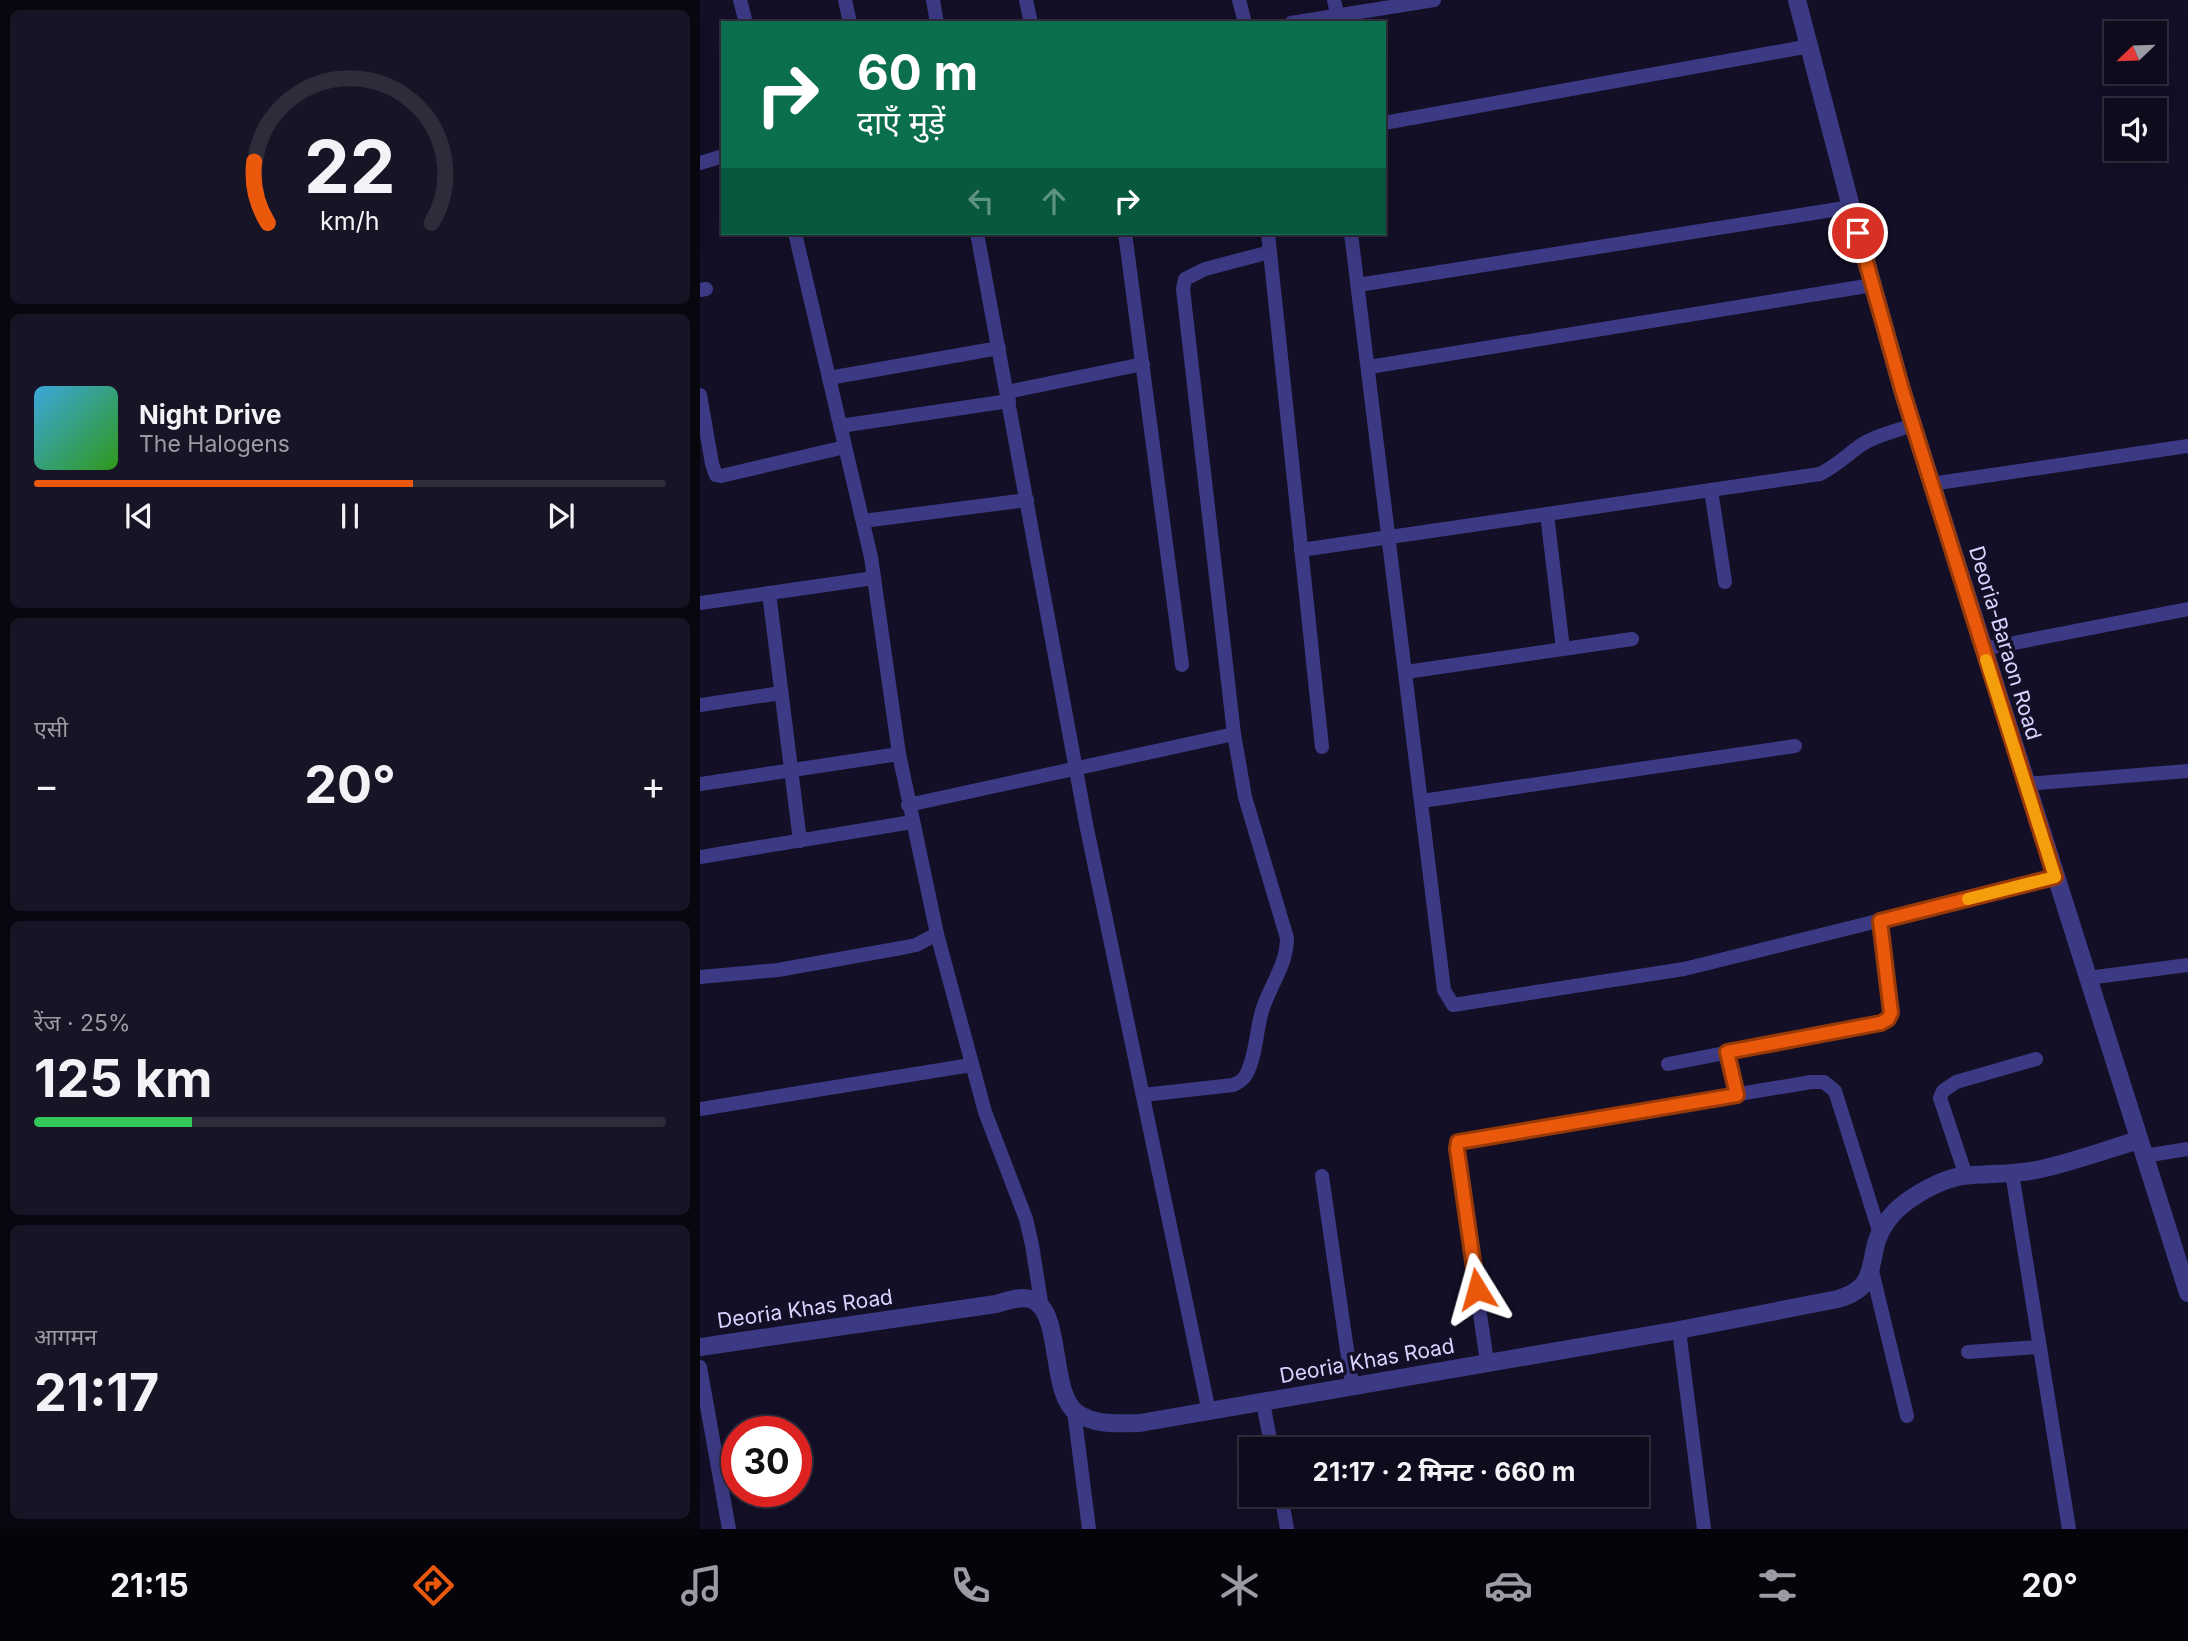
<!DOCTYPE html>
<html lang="hi">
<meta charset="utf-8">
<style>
:root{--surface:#0e0b1c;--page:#171425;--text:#f1f3f6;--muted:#9b9ba3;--line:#2e2b3b;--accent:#ea580c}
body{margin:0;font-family:Inter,"Noto Sans Devanagari",sans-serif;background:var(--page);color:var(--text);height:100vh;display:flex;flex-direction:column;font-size:26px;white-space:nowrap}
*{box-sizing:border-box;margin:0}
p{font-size:23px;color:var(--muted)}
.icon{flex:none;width:38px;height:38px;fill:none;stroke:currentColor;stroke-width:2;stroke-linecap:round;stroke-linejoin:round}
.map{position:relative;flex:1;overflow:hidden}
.sheet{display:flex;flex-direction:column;gap:10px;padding:10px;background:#08060f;width:700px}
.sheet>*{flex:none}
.top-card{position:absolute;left:21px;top:21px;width:665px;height:214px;border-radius:0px;box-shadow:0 7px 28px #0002,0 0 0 2px var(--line);background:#0b6e4f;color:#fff;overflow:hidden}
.needle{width:46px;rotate:247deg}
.buttons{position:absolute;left:1404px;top:21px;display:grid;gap:14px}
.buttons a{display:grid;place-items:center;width:63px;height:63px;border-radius:0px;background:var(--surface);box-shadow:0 7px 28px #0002,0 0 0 2px var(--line);font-size:35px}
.speed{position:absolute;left:21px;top:1416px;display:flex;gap:14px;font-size:35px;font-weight:700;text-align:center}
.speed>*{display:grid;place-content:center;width:91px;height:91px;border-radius:50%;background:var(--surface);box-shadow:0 7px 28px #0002,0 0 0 2px var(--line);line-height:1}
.speed .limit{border:10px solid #d22;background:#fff;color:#111}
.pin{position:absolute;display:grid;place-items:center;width:60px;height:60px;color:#fff;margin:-30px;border:4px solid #fff;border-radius:50%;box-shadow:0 2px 7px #0007}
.me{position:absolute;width:77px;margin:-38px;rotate:352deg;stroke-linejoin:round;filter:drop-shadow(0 0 5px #0008)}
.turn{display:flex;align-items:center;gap:24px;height:147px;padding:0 21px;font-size:32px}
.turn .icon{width:91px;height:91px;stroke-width:2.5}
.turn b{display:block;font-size:49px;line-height:60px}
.lanes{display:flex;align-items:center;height:66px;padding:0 21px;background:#0003;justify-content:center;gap:35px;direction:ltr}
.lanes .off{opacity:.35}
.big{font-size:52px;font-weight:700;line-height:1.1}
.sheet .card{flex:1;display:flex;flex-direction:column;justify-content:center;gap:10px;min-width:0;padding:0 24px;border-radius:10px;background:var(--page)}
.sheet .dial{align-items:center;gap:0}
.dial svg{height:182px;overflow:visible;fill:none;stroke:var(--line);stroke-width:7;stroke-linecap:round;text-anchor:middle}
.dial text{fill:var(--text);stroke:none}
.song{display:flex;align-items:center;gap:21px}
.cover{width:84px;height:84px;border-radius:10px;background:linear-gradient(135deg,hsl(200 70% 55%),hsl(110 70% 35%))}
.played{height:7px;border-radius:4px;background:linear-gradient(90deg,var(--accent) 60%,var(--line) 60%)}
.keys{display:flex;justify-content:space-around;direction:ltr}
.heat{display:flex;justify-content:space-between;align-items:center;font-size:38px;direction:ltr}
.charge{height:10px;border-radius:5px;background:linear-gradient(90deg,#34c759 25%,var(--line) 0)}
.trip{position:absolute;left:539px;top:1437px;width:410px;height:70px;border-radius:0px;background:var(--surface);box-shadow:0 7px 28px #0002,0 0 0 2px var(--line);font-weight:700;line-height:70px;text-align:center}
.tabs{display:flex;height:112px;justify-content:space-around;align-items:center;background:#06040b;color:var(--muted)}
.tabs .icon{width:49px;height:49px}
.tabs .active{color:var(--accent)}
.tabs b{font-size:32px;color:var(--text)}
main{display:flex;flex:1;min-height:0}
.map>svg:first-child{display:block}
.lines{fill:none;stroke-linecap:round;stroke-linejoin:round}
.minor{stroke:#3d3a85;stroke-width:14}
.tertiary{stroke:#3d3a85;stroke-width:18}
.route-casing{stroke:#983908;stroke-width:18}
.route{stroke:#ea580c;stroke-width:12}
.slow{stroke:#f59e0b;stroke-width:12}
.labels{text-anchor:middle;stroke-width:7;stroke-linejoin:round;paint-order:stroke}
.street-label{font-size:21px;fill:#d9d4ff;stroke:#130f26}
</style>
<main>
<section class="sheet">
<div class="card dial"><svg viewBox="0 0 100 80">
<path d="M14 69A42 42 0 1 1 86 69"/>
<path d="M14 69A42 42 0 0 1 8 42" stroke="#ea580c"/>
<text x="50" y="56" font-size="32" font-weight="700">22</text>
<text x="50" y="72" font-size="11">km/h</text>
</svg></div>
<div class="card">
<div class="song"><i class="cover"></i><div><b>Night Drive</b><p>The Halogens</p></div></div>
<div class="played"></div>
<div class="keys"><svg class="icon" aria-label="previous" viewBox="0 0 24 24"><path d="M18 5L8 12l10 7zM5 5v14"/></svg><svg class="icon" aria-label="pause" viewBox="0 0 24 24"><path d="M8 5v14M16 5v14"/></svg><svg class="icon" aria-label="next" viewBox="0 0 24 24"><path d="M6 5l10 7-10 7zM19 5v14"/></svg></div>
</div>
<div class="card"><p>एसी</p>
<div class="heat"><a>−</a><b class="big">20°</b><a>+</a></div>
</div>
<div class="card"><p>रेंज · 25%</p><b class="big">125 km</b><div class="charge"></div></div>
<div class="card"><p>आगमन</p><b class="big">21:17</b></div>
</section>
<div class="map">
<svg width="1488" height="1529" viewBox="0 0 1488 1529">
<rect width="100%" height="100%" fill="#130f26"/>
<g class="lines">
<g class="minor">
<path d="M40,0l6,23"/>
<path d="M145,0l5,23"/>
<path d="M233,0l4,23"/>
<path d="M326,0l5,23"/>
<path d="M539,0l6,23"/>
<path d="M634,0l3,14"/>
<path d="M591,23l143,-23"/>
<path d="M684,123l426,-77"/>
<path d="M0,163l23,-7"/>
<path d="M95,233l76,324 28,197 38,180 48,178 41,107 6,26 10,63"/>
<path d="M277,233l109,591 123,588"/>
<path d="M425,233l57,432"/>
<path d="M568,233l54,514"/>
<path d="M651,233l93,757 9,15 231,-36 371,-92"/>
<path d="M658,285l493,-78"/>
<path d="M0,290l6,-1"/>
<path d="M669,367l504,-82"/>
<path d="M129,378l170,-30"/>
<path d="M307,392l136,-28"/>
<path d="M0,395l12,69 4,11 5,1 124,-29"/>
<path d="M140,426l169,-25"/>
<path d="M1231,484l257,-38"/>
<path d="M1011,490l14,92"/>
<path d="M847,514l16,135"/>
<path d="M163,521l164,-21"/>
<path d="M601,550l519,-76c16,-8 27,-19 41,-29 15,-10 35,-14 52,-20"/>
<path d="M69,593l31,248"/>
<path d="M0,603l174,-25"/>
<path d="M1283,649l205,-40"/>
<path d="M706,672l226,-33"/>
<path d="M0,705l81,-12"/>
<path d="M0,784l199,-30"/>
<path d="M1325,784l163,-13"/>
<path d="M722,801l373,-55"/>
<path d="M208,805l326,-71"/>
<path d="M0,857l212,-35"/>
<path d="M0,977l78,-7 123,-22 15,-3 21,-11"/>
<path d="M1388,978l100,-13"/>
<path d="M1027,1052l10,43"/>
<path d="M968,1064l213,-41 7,-4 3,-6 -11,-92"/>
<path d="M443,1095l90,-10c5,-2 10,-5 13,-10 10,-18 10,-44 16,-64 8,-26 25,-46 25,-73l-42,-141 -11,-63 -51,-445 2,-10 20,-10 65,-17"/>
<path d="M0,1109l271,-44"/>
<path d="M1444,1156l44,-7"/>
<path d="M1312,1173l57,356"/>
<path d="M622,1176l30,209"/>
<path d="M1266,1176l-26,-78 3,-7 13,-9 80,-23"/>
<path d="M1172,1271l35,145"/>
<path d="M979,1330l25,199"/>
<path d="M1268,1352l71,-5"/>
<path d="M787,1362l-31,-213 2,-7 7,-2 346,-58h13l11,9 45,143"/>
<path d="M0,1367l29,162"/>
<path d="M563,1403l9,46"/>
<path d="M374,1411l15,118"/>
<path d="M581,1494l6,35"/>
</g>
<g class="tertiary">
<path d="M1097,0l54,207 52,186 285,900"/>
<path d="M0,1347l296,-43c11,-3 26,-9 37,-4 30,14 16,93 44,113 19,13 42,10 63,10l539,-93 159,-31c32,-10 31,-23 37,-51 3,-15 13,-31 25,-41 15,-13 42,-28 62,-31 25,-3 50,-1 74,-6 35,-7 69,-20 103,-30"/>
</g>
</g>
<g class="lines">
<defs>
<path id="route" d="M777,1289l-20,-140 1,-7 279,-47 -10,-43 154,-29 7,-4 3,-6 -11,-92 175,-44 -152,-484 -45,-160"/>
</defs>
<use href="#route" class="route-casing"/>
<use href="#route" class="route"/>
<path class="slow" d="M1268,899l87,-22 -69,-217"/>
</g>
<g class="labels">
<g class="street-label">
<text transform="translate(1305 643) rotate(73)" y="7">Deoria-Baraon Road</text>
<text transform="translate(105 1309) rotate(-8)" y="7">Deoria Khas Road</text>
<text transform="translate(667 1361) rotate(-10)" y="7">Deoria Khas Road</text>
</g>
</g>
</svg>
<div class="buttons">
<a><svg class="needle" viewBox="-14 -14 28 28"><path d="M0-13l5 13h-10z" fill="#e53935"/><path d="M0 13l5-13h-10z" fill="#9b9ba3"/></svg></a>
<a><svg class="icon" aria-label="sound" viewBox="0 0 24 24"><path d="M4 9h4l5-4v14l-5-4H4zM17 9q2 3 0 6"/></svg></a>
</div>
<div class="speed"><div class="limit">30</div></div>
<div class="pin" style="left:1158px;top:233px;background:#d93025"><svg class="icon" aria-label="arrive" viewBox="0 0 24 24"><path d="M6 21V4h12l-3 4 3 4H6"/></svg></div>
<svg class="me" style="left:777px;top:1289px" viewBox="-20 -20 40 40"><path d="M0-17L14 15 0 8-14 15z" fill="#ea580c" stroke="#fff" stroke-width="4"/></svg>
<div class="trip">21:17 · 2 मिनट · 660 m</div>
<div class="top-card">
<div class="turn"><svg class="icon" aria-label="right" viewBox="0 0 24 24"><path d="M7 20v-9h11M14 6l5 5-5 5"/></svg><div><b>60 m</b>दाएँ मुड़ें</div></div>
<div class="lanes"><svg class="icon off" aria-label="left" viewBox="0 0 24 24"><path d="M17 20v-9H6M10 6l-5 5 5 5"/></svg><svg class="icon off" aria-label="ahead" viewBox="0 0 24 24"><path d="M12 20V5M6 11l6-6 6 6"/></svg><svg class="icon" aria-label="right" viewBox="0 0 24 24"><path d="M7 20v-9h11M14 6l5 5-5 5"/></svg></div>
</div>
</div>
</main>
<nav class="tabs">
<b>21:15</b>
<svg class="icon active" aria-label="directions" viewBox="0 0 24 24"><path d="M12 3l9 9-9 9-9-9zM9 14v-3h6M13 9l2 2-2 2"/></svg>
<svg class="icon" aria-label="music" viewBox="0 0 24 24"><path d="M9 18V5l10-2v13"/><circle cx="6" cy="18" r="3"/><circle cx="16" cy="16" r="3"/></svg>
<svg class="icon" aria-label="phone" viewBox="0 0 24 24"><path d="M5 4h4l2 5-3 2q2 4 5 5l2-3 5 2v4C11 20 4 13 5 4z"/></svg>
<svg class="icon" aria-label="climate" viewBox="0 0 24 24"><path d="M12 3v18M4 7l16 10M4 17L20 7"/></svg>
<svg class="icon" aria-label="car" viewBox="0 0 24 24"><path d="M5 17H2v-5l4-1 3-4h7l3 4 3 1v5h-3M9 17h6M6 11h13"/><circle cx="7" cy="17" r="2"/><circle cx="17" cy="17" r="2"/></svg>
<svg class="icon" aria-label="filters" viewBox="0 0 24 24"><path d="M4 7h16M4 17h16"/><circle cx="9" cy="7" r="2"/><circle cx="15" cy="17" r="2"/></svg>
<b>20°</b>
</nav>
